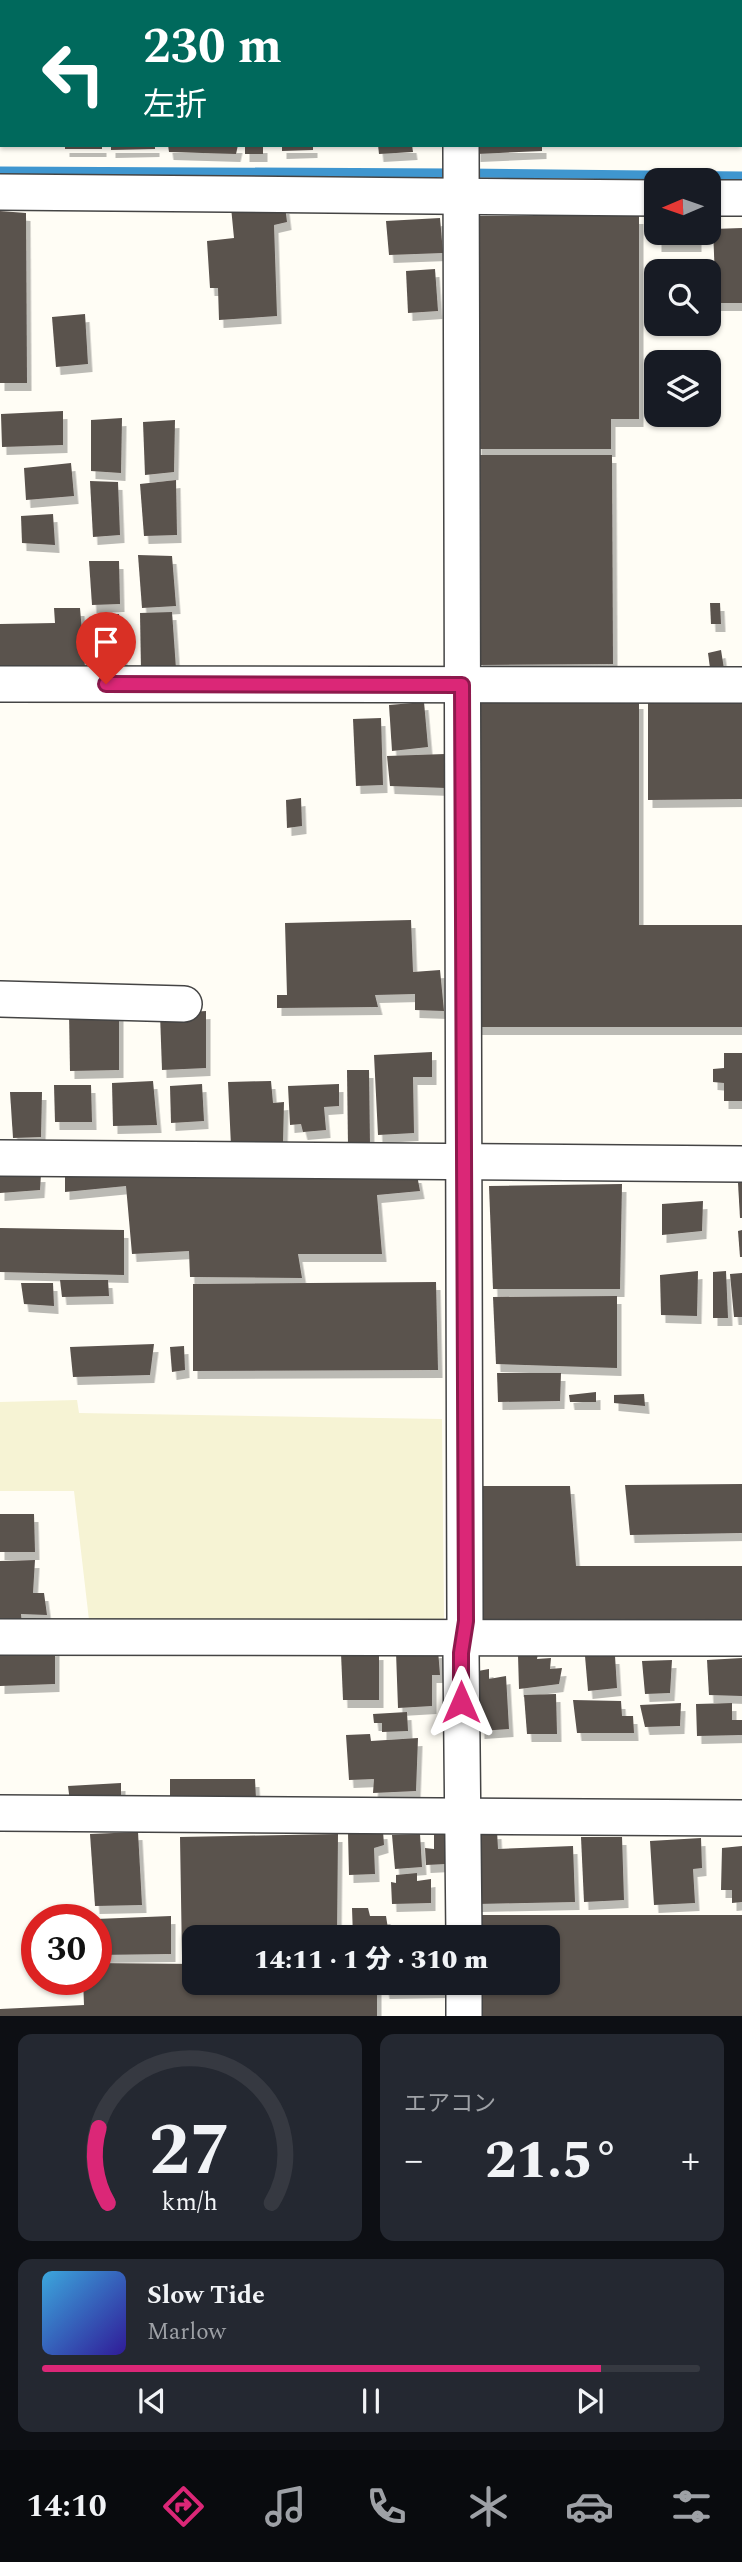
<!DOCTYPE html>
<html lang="ja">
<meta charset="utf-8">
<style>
:root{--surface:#171b24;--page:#242831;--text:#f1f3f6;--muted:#9ea1a6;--line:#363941;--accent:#db2777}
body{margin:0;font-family:Spectral,"Noto Sans JP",serif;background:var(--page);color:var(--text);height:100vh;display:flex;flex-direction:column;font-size:26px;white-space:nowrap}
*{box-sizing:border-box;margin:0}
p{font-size:23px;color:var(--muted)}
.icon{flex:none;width:38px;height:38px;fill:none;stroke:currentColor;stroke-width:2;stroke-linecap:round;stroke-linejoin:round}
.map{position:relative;height:2016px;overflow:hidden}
.drawer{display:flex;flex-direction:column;gap:18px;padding:18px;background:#0d0f14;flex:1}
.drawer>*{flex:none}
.top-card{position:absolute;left:0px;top:0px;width:742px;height:147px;box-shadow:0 2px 5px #0004;background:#00695c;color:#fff;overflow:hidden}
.needle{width:46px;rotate:268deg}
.controls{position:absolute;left:644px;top:168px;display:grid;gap:14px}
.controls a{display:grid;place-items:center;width:77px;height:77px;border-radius:14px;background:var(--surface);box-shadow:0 2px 5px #0004;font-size:35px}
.speed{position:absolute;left:21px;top:1904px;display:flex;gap:14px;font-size:35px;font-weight:700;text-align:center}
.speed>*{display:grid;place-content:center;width:91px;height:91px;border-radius:50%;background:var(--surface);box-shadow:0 2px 5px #0004;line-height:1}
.speed .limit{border:10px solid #d22;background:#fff;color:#111}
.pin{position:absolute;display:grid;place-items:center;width:60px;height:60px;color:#fff;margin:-72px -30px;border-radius:50% 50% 50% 0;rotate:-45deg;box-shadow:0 0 7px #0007}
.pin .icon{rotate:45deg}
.me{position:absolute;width:77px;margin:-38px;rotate:0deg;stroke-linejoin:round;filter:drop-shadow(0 0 5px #0008)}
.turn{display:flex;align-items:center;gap:24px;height:147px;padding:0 28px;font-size:32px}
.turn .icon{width:91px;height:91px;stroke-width:2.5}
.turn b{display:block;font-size:49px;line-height:60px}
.big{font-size:52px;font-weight:800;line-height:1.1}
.drawer .card{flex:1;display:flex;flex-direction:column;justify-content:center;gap:10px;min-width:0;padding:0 24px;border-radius:14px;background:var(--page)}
.drawer .dial{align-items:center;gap:0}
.dial svg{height:182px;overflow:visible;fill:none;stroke:var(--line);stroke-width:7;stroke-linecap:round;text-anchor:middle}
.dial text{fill:var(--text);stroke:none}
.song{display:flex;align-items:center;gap:21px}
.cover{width:84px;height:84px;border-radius:10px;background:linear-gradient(135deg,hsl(200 70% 55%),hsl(250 70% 35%))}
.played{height:7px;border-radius:4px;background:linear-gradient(90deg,var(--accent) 85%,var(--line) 85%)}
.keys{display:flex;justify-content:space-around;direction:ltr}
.heat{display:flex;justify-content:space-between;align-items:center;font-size:38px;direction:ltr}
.drawer .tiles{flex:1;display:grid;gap:18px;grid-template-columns:1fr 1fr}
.card:last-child{grid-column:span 2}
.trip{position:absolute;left:182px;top:1925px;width:378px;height:70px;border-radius:14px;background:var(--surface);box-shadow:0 2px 5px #0004;font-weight:800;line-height:70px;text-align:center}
.tab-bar{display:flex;height:112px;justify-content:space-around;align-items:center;background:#090b0e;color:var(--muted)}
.tab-bar .icon{width:49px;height:49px}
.tab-bar .active{color:var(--accent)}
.tab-bar b{font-size:32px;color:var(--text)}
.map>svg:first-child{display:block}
.farmland{fill:#f6f3d4}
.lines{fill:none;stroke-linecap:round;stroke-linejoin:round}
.stream{stroke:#3f96cf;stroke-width:9}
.building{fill:#5a524d;filter:url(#shadow)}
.minor-casing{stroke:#444;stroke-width:38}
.minor{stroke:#fff;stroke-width:35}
.route-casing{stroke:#8e194d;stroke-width:18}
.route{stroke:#db2777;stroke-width:12}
</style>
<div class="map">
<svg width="742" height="2016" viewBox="0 0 742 2016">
<defs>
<filter id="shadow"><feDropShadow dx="4.5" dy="8" stdDeviation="0" flood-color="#0004"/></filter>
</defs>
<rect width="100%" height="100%" fill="#fffdf5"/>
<path class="farmland" d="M77,1400l2,13 363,6 2,204 -355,-3 -15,-129h-74v-89z"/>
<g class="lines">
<g class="stream">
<path d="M0,171l453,2"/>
<path d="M467,173l275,3"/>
</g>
</g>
<g class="building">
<rect x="65" y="145" width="37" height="4"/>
<path d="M111,145h44v4l-44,1z"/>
<path d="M168,145h70l-2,9 -67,-2z"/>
<rect x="245" y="145" width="18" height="9"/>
<path d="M282,145h31v5l-31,1z"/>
<path d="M378,145h34l1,7 -34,2z"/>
<path d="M476,145h66v6l-66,3z"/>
<path d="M285,206l2,16 -13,3 3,91 -58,4 -1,-32h-8l-3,-47 27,-3 -3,-31z"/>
<path d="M0,211l26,2 1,170h-27z"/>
<path d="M477,216h162v203h-28v30h-134z"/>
<path d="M440,218l3,35 -54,2 -3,-34z"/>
<path d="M742,228v75h-26l-3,-74z"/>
<rect x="657" y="233" width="40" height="11"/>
<path d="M435,269l3,42 -30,2 -2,-42z"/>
<path d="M85,314l3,50 -32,3 -4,-50z"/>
<path d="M63,411v34l-61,2 -1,-33z"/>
<path d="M122,418l-1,55 -30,-2v-51z"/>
<path d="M175,420l-1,52 -29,3 -2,-53z"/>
<path d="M476,455h136l1,209 -135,1z"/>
<path d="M71,463l3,33 -48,4 -2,-32z"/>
<path d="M176,480l1,55 -33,1 -4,-52z"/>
<path d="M90,481l28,1 2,53 -27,2z"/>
<path d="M53,514l2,31 -33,-2 -1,-27z"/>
<path d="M138,555l34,1 4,50 -34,2z"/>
<path d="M89,561h30l1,43 -28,1z"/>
<path d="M710,603h10l1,21h-10z"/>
<path d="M54,608h26l5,59 -85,1v-44l55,-1z"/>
<path d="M172,612l4,57 -35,2 -1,-58z"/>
<path d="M119,614l5,54 -32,2 -3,-53z"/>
<path d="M721,650l3,19 -14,-1 -2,-15z"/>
<path d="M648,700h94v99l-94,1z"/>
<path d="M639,701v224h103v102h-265l-1,-325z"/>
<path d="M424,702l4,45 -36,4 -3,-46z"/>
<path d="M381,718l2,67 -27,1 -3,-67z"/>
<path d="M445,754l1,34 -56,-2 -3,-30z"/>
<path d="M301,798l1,28 -15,2 -1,-28z"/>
<path d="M411,920l2,52 27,-2 4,41 -29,-1v-16l-40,1 3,12 -101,1v-13h10l-2,-72z"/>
<path d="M206,1011v57l-44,2 -2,-56z"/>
<path d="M69,1012h50v58l-49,1z"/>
<path d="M432,1052v25h-19l1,56 -36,2 -4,-80z"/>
<path d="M724,1053h18v48h-18v-18l-11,-1v-13l11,-1z"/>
<path d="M347,1070h22l1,75 -22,1z"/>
<path d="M153,1081l4,44 -44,1 -1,-43z"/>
<path d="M271,1081l2,22 11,-1 -1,41 -52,3 -3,-64z"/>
<path d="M202,1084l2,37 -33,2 -1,-37z"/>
<path d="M339,1084v22l-15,1 2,23 -23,2 -2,-8 -11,1 -2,-39z"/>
<path d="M54,1085h37l1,37h-37z"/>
<path d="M10,1092h32l-1,45 -28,1z"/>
<path d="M41,1174l-1,16 -40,3v-18z"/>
<path d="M417,1175l3,16 -43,4 5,59h-84l4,24 -112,-1 -1,-26 -57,3 -6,-68 -61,6v-16z"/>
<path d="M738,1183h4v35h-2z"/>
<path d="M622,1184l-2,105h-127l-4,-103z"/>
<path d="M703,1201l-1,30 -40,4v-31z"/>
<path d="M0,1228l124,2v45l-124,-3z"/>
<path d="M742,1230v27h-2l-2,-26z"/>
<path d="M698,1271l-1,45 -36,-1 -1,-40z"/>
<path d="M726,1271l2,47h-15v-46z"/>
<path d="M742,1273v44h-8l-4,-43z"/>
<path d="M60,1280h48l1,16 -47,1z"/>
<path d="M436,1282l2,88 -245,1v-87z"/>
<path d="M21,1283h32l1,23 -30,-2z"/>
<path d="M617,1296v72l-121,-4 -3,-67z"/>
<path d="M154,1344l-4,31 -77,2 -3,-30z"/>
<path d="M184,1346l1,24 -13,2 -2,-25z"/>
<path d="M497,1373h64l-1,28 -62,1z"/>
<path d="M596,1392v10h-26l-1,-7z"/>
<path d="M644,1394l1,12 -31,-3v-8z"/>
<path d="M742,1484v49l-112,2 -5,-50z"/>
<path d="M482,1486h88l6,80h166v56h-261z"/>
<path d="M0,1514h34l1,38h-35z"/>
<path d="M35,1560l-2,33h11l3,22 -26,-1 1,12h-22v-65z"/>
<path d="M55,1648v36l-55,2v-34z"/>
<path d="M438,1650l2,25h-8v31l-34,2 -2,-56z"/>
<path d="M379,1652v48h-36l-2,-47z"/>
<path d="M538,1653l-1,6 14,-1 -1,11 12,-1 -3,16 -40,5 -1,-34z"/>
<path d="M585,1656h30l2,32 -29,3z"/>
<path d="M742,1658v38l-33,-1 -2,-35z"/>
<path d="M672,1660l-2,33 -25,1 -3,-33z"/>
<path d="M489,1669v10l17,-3 3,53 -29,2 -2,-60z"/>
<path d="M556,1694l1,40h-30l-3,-39z"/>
<path d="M573,1700l48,1 1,15h11l1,17h-57z"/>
<path d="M681,1703l-1,23 -35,1 -5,-22z"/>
<path d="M732,1703v17h10v15l-45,1 -1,-32z"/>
<path d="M407,1712l1,19 -26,1v-9h-8l-1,-9z"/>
<path d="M370,1734l1,7 47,-3 -2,53 -43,2 1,-14 -25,1 -3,-45z"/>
<path d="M170,1779h85l1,20h-86z"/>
<path d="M121,1783v17l-51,2 -2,-16z"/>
<path d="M446,1827v37l-20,1 -1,-17 9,1v-21z"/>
<path d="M383,1831l1,14 -10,3 1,26 -26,1 -1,-42z"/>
<path d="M497,1831l1,18 75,-3 2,56 -98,2v-72z"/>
<path d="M138,1832l4,73 -47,1 -5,-72z"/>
<path d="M338,1834l-1,103h-143v20h-12l-2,-120z"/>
<path d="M420,1834l2,33 -27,2 -3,-34z"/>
<path d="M581,1837h41l2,63 -40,2z"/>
<path d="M701,1838l1,30 -9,1 2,34 -41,2 -4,-64z"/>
<path d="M742,1846v56l-10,1v-13h-11l1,-42z"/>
<path d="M417,1873v8l14,-2v24l-39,1 -1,-22 5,1v-8z"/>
<path d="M352,1908h16l2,8h16l3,19 -36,2z"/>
<path d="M476,1915h266v101h-266v-33h72v-46h-72z"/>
<path d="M171,1916v38l-75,1v-36z"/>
<path d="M396,1925l40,1v11h-40z"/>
<path d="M96,1963l98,1v19h183v33h-377v-7l84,-4 -1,-26h13z"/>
<path d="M384,1983h58v7l-57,1z"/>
</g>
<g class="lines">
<defs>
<g id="minor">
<path d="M460,0v2"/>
<path d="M461,145l4,1476 -4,32 3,284"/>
<path d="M0,192l656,6"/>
<path d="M709,198h33"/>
<path d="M0,684l742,1"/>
<path d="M0,999l184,5"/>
<path d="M0,1158l742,6"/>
<path d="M0,1637l742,1"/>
<path d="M0,1813l742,5"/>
<path d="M464,1983v33"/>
</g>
</defs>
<use href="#minor" class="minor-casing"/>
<use href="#minor" class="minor"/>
</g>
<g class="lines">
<defs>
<path id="route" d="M106,684l356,1 4,936 -5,32v49"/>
</defs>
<use href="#route" class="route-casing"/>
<use href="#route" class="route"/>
</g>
</svg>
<div class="controls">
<a><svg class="needle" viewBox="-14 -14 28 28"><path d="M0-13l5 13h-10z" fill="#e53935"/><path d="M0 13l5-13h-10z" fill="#9ea1a6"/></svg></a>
<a><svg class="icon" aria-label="search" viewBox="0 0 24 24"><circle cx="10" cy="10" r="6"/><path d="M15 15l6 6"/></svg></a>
<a><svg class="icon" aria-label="layers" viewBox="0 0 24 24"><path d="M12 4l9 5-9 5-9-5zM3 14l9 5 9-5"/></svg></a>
</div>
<div class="speed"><div class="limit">30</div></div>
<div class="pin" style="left:106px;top:684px;background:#d93025"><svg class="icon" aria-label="arrive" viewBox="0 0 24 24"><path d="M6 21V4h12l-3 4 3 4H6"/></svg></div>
<svg class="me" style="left:461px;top:1702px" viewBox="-20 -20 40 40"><path d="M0-17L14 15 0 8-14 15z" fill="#db2777" stroke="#fff" stroke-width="4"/></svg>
<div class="trip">14:11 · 1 分 · 310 m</div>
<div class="top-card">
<div class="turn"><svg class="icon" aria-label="left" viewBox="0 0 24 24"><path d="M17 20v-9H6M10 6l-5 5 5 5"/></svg><div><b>230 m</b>左折</div></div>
</div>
</div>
<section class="drawer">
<div class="tiles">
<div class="card dial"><svg viewBox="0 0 100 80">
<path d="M14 69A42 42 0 1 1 86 69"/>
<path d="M14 69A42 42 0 0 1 10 36" stroke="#db2777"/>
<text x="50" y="56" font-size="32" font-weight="700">27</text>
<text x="50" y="72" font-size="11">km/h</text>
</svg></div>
<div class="card"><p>エアコン</p>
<div class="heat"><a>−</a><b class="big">21.5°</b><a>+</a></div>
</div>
<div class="card">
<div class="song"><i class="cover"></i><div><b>Slow Tide</b><p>Marlow</p></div></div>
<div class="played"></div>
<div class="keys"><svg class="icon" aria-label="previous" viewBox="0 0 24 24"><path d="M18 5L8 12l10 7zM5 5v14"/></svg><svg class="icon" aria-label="pause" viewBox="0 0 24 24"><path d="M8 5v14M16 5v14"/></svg><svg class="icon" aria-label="next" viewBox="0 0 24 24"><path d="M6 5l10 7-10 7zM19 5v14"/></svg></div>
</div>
</div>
</section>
<nav class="tab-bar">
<b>14:10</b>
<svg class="icon active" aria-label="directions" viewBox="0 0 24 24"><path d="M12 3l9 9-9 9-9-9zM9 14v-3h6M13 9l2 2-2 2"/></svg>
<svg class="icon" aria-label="music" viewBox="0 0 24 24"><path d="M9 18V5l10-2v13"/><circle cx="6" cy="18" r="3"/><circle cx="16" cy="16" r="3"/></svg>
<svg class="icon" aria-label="phone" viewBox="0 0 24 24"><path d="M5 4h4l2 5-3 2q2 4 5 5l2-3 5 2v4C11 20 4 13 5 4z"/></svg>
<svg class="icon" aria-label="climate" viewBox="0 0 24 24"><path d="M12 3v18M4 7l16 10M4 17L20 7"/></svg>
<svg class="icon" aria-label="car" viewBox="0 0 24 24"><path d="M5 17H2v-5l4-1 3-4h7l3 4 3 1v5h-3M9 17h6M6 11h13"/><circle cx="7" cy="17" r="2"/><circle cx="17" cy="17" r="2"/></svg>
<svg class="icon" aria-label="filters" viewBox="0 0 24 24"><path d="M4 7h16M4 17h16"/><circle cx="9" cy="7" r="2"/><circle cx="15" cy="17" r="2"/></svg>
</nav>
